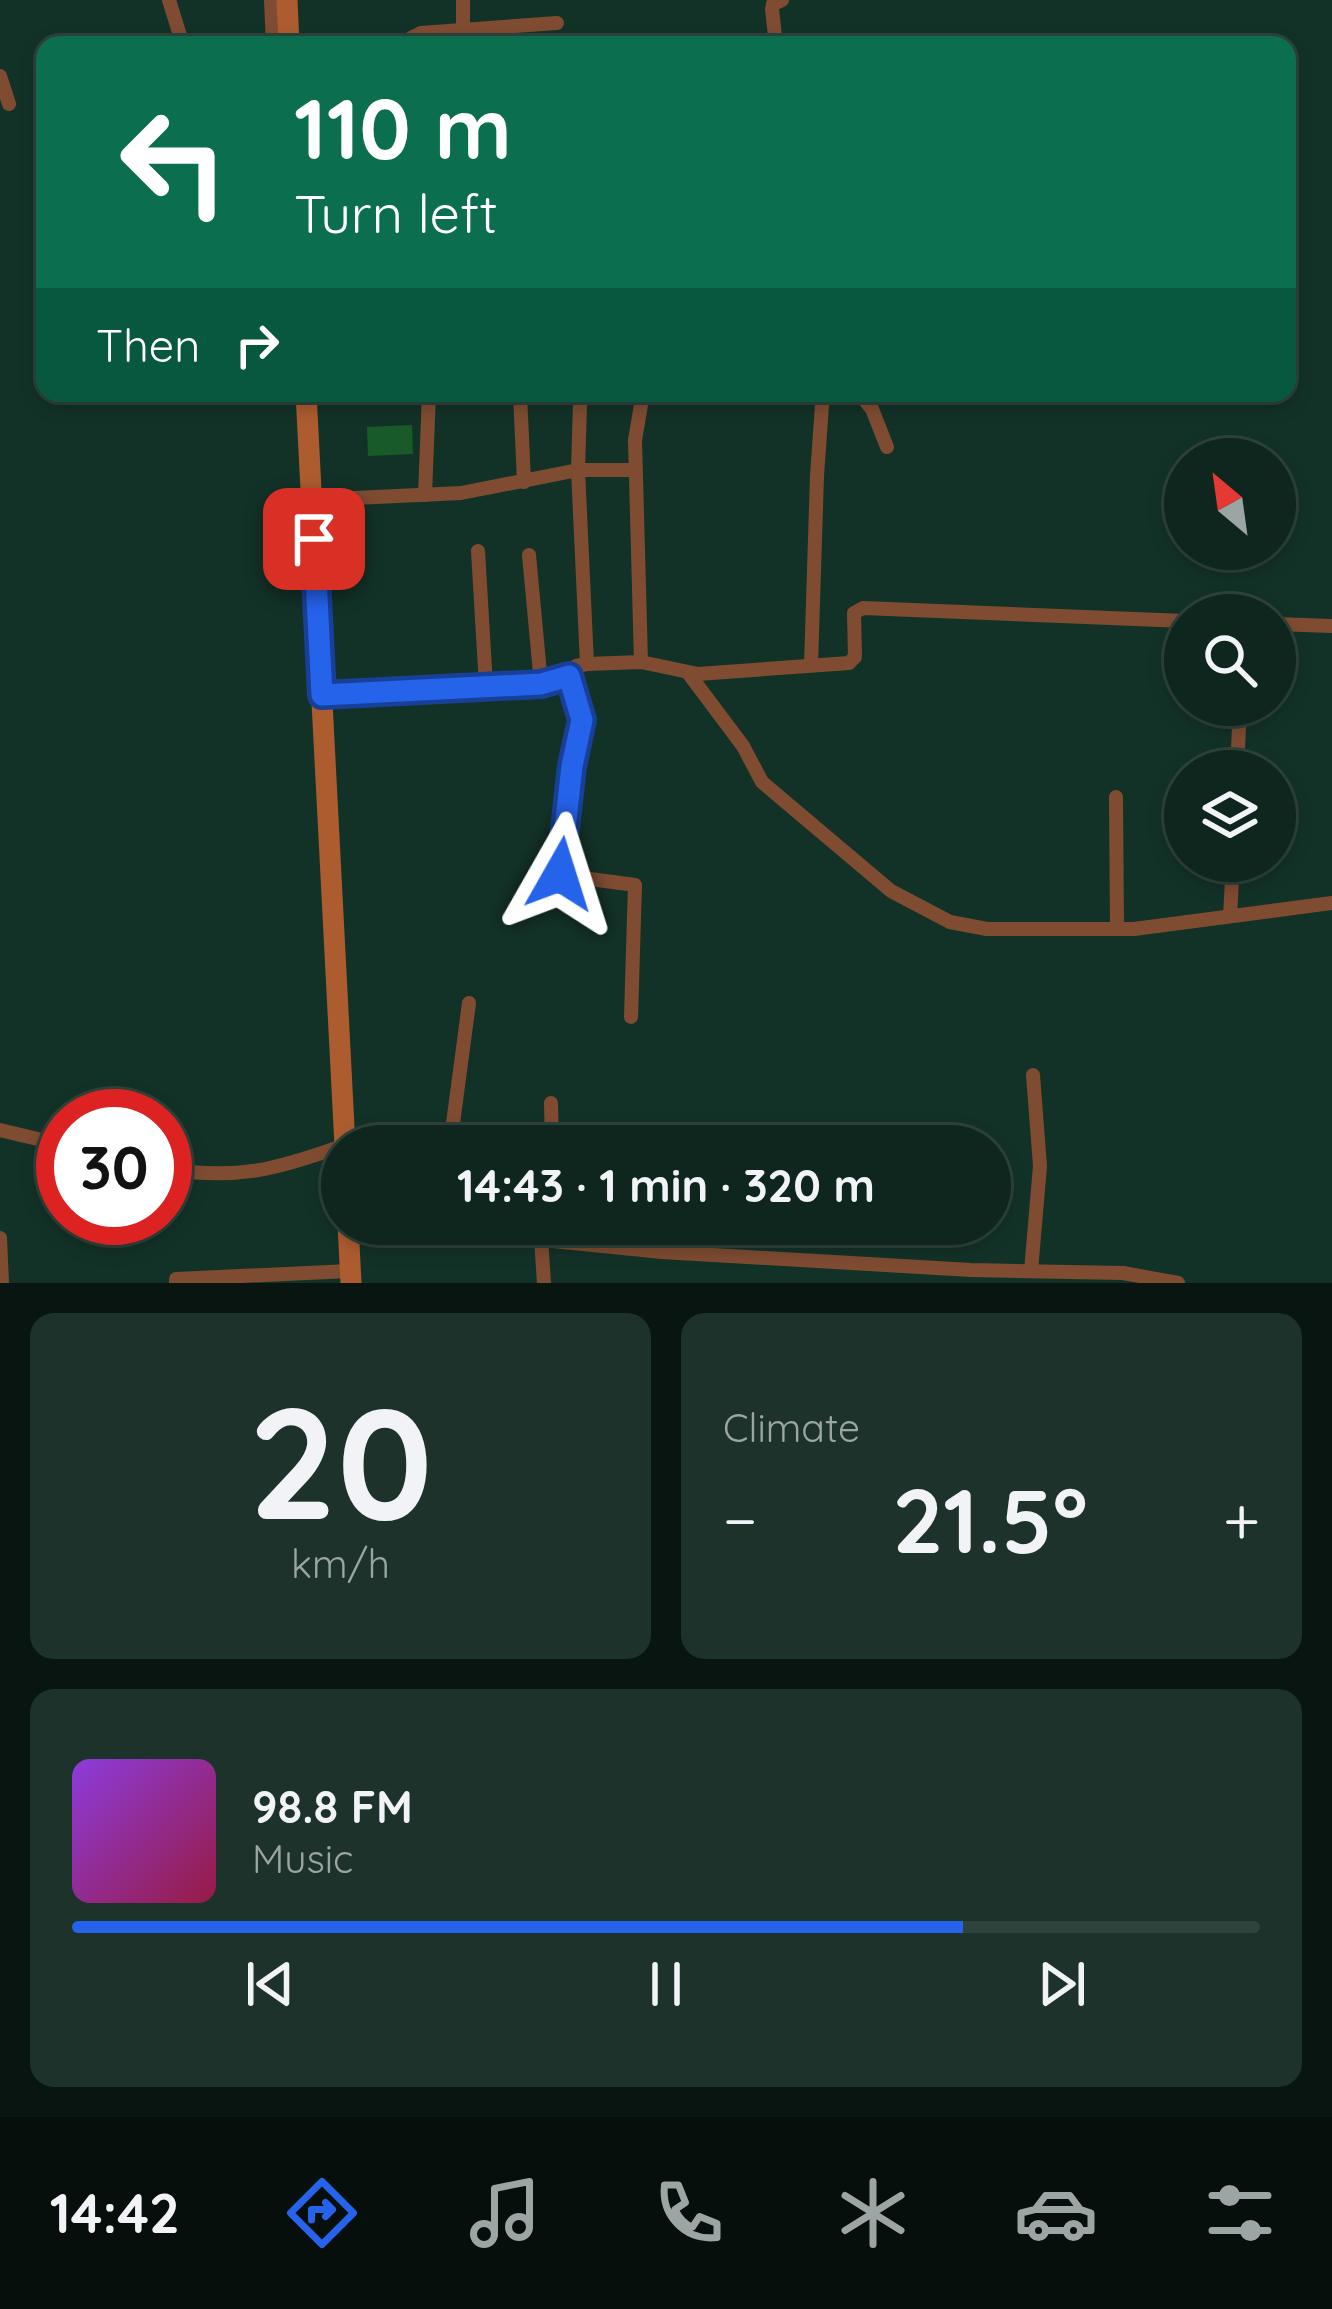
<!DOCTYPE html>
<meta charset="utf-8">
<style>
:root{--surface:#0e261d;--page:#1c322a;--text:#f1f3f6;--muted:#9ba5a4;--line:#2e433b;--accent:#2563eb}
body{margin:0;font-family:Quicksand,sans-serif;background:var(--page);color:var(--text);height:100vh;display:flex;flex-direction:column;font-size:45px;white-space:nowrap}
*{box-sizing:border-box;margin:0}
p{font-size:39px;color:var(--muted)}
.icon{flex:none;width:66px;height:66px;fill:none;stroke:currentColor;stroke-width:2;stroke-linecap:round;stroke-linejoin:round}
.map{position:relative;height:1283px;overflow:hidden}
.panel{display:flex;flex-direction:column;gap:30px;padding:30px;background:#081510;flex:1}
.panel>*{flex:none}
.top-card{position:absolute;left:36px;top:36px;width:1260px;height:366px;border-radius:24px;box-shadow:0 6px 18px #0003,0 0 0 3px var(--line);background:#0b6e4f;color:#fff;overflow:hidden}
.needle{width:78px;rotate:331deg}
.controls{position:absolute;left:1164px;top:438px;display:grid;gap:24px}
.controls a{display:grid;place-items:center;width:132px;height:132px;border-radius:50%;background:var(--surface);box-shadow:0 6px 18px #0003,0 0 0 3px var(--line);font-size:60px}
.speed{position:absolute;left:36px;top:1089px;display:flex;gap:24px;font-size:60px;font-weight:700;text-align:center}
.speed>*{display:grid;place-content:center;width:156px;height:156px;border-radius:50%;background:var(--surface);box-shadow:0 6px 18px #0003,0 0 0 3px var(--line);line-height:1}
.speed .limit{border:18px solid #d22;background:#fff;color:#111}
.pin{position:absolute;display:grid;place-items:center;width:102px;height:102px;color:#fff;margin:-51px;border-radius:24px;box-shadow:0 6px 18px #0006}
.me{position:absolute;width:132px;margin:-66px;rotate:6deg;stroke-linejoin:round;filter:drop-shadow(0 0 9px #0008)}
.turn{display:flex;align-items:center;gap:42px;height:252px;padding:0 60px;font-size:54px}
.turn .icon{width:156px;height:156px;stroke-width:2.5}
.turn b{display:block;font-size:84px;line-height:102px}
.then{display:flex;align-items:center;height:114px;padding:0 60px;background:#0003;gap:24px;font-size:45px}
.big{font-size:90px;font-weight:700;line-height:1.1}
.panel .widget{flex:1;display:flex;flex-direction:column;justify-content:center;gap:18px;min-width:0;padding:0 42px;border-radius:24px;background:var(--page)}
.panel .dial{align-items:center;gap:0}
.dial b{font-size:156px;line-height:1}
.song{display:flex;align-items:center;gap:36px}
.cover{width:144px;height:144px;border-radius:18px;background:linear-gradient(135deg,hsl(270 70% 55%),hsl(340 70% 35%))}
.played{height:12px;border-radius:6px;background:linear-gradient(90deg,var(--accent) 75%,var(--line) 75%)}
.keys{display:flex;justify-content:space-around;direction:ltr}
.heat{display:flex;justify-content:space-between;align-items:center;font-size:66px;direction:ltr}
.panel .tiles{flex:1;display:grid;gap:30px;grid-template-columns:1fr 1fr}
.widget:last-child{grid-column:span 2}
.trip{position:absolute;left:321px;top:1125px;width:690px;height:120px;border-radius:60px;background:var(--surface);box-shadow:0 6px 18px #0003,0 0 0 3px var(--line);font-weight:700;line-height:120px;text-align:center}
.tabs{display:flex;height:192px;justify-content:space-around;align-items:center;background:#060f0c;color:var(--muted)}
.tabs .icon{width:84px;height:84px}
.tabs .on{color:var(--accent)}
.tabs b{font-size:54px;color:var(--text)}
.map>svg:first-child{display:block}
.building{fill:#195b28}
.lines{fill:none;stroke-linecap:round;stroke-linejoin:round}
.street{stroke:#7f4c32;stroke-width:14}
.secondary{stroke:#ad5c30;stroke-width:21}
.route-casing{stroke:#184099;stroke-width:30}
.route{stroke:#2563eb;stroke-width:21}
</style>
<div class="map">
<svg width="1332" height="1283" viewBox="0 0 1332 1283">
<rect width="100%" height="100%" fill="#133227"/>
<path class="building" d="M412,425l1,29 -45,2 -1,-29z"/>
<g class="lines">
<g class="street">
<path d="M169,0l13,42"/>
<path d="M271,0l2,45"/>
<path d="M463,0v30"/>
<path d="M409,45l2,-7 10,-5 136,-10"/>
<path d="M776,45l-4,-36 1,-5 9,-4"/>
<path d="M0,76l9,28"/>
<path d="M520,393l4,89"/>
<path d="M859,393l13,16 15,38"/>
<path d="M425,495l4,-102"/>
<path d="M312,500l149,-7 117,-23h57"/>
<path d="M478,551l8,135"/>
<path d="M529,555l12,129"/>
<path d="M1275,624l57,2"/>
<path d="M641,662l-6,-222 8,-47"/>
<path d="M587,664l-9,-194 2,-67 10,-10"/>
<path d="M811,665l6,-189 5,-71 4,-12"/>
<path d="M689,674l54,72 19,36 129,109 59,31 37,7h147l198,-26"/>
<path d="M569,676l13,44 -10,46 -12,109 75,10 -4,132"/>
<path d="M322,695l219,-11 25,-5 10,-13 11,-2 54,-2 57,12 151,-11 6,-6 -1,-44 9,-5 322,13"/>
<path d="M1237,771l3,-66"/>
<path d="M1116,797l1,132"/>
<path d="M1230,916l3,-55"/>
<path d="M551,1103l1,43"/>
<path d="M0,1130l63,15"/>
<path d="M450,1146l19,-143"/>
<path d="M165,1169c72,11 110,1 177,-23"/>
<path d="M489,1224l64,17 109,11 309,18 152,3 55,10"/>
<path d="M0,1238l2,45"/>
<path d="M541,1239l3,44"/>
<path d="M1031,1271l9,-105 -7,-91"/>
<path d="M176,1283v-4l174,-8"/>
</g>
<g class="secondary">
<path d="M287,0l2,45"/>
<path d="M306,393l39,753"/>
<path d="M348,1224l3,59"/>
</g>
</g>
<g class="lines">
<defs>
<path id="route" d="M314,539l8,156 219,-11 28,-8 13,44 -10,46 -12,108"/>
</defs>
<use href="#route" class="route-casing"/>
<use href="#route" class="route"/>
</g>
</svg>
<div class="controls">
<a><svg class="needle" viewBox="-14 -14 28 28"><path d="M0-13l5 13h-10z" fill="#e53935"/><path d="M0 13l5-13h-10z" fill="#9ba5a4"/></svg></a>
<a><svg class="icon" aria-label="search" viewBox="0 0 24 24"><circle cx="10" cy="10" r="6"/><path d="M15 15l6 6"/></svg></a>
<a><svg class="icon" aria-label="layers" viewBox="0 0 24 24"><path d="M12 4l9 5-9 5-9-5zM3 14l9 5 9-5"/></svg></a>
</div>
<div class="speed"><div class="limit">30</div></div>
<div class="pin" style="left:314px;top:539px;background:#d93025"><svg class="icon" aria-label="arrive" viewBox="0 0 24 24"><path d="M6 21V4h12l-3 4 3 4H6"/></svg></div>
<svg class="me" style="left:560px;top:874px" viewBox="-20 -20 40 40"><path d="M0-17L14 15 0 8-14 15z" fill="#2563eb" stroke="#fff" stroke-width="4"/></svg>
<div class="trip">14:43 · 1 min · 320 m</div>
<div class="top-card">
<div class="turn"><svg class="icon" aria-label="left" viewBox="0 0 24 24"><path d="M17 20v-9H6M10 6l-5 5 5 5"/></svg><div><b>110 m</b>Turn left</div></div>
<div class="then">Then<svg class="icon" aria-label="right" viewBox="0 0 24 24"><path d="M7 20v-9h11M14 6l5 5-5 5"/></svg></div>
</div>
</div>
<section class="panel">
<div class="tiles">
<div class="widget dial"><b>20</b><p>km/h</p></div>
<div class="widget"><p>Climate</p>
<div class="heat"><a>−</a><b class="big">21.5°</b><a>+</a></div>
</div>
<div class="widget">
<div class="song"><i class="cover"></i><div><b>98.8 FM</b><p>Music</p></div></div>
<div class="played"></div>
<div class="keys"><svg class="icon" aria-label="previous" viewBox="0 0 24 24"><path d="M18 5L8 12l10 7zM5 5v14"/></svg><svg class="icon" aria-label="pause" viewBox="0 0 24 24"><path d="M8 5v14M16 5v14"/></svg><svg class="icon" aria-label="next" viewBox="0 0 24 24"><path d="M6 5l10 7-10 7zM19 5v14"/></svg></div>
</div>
</div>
</section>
<nav class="tabs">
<b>14:42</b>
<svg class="icon on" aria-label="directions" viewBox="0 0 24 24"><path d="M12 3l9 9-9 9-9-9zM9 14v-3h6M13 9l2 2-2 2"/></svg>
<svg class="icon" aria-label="music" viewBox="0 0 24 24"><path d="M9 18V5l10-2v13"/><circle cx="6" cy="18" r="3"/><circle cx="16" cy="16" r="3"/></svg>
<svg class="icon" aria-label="phone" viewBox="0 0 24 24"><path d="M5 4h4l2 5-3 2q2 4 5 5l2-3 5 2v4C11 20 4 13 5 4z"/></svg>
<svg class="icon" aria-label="climate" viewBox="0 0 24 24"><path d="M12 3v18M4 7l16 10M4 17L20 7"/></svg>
<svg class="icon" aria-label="car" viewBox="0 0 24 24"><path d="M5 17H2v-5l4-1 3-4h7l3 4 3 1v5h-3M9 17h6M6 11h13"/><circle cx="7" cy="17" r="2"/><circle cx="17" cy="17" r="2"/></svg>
<svg class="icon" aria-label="filters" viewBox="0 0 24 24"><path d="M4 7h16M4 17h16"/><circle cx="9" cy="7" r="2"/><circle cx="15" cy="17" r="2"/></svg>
</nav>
